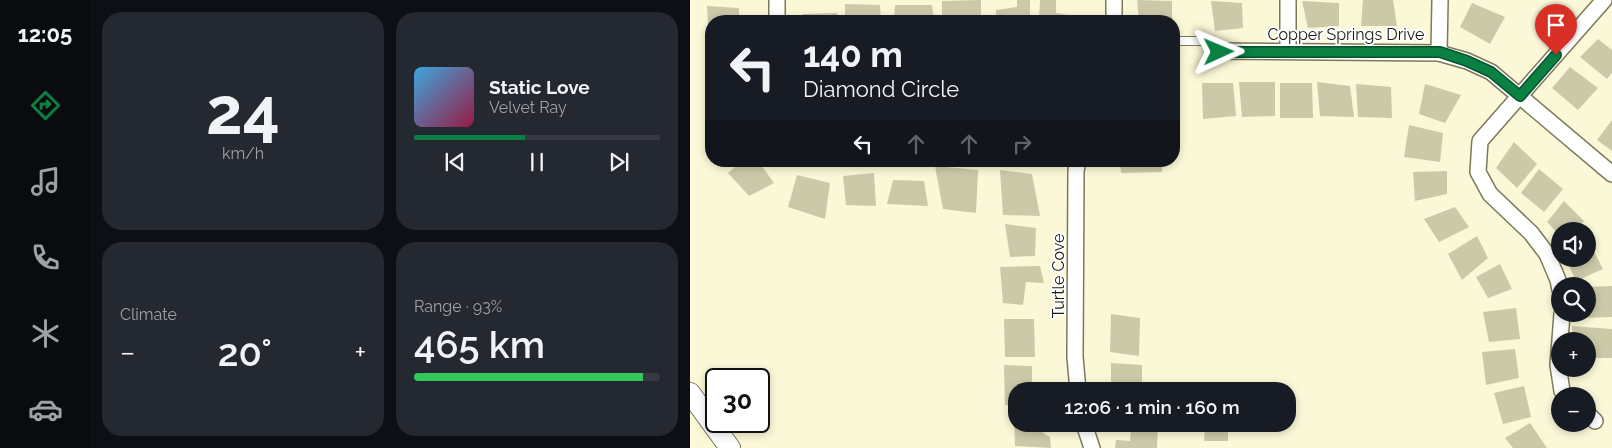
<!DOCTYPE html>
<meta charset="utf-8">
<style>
:root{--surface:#171b24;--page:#242831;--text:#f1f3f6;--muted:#9ea1a6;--line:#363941;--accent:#0b8043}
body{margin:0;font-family:Raleway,sans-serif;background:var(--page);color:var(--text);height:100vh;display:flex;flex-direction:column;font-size:19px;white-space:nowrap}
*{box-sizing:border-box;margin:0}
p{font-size:16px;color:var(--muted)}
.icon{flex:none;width:28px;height:28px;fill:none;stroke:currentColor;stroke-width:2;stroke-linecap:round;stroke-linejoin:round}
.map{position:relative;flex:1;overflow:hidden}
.sheet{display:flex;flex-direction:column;gap:12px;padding:12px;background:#0d0f14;width:600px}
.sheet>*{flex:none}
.hud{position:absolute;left:15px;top:15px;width:475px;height:152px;border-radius:20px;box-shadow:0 2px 8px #0003;background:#171b24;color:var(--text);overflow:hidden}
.tools{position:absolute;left:861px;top:222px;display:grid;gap:10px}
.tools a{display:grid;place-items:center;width:45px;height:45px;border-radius:50%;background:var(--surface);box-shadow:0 2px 8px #0003;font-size:25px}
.speed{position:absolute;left:15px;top:368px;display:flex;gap:10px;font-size:25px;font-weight:700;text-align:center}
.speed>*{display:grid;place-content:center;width:65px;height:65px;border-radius:50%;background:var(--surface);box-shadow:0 2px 8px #0003;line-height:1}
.speed .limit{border:2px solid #111;border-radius:8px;background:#fff;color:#111}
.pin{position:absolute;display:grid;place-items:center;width:42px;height:42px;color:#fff;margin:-51px -21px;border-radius:50% 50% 50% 0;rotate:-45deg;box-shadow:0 0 5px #0007}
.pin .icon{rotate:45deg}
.me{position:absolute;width:55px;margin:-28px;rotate:89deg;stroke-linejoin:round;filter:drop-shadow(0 0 4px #0008)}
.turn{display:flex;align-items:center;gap:18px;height:105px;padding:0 15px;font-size:22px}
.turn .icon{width:65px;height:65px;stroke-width:2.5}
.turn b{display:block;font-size:35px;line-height:42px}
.lanes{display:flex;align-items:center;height:48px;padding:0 15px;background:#0003;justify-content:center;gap:25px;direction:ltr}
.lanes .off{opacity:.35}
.big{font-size:38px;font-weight:600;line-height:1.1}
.sheet .tile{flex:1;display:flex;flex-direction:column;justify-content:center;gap:8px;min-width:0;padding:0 18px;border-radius:20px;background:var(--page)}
.sheet .dial{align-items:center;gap:0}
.dial b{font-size:65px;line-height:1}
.song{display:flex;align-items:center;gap:15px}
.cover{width:60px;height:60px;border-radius:8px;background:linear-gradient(135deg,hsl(200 70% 55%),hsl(340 70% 35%))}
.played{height:5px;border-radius:2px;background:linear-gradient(90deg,var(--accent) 45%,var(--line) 45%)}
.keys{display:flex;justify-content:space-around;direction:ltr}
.heat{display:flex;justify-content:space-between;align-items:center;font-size:28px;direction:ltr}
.charge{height:8px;border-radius:4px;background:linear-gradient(90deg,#34c759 93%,var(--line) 0)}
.sheet .tiles{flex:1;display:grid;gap:12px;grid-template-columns:repeat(2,1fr)}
.trip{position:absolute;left:318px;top:382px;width:288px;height:50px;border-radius:20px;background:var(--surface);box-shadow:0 2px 8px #0003;font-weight:600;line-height:50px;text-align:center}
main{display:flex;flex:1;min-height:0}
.menu{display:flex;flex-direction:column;width:90px;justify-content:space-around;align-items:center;background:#090b0e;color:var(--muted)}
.menu .icon{width:35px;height:35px}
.menu .on{color:var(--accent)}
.menu b{font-size:22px;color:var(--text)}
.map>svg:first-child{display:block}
.building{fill:#ccc9a9}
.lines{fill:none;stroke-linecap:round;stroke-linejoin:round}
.lane-casing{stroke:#7c795b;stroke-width:10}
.street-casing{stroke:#7c795b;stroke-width:18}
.secondary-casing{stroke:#7c795b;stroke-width:22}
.lane{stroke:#fff;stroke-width:8}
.street{stroke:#fff;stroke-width:15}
.secondary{stroke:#fff;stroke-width:20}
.route-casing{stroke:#07532c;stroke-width:12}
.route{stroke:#0b8043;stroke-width:9}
.labels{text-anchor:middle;stroke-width:4;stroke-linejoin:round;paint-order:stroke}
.street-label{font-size:16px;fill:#1a190d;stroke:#fff}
</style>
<main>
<nav class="menu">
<b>12:05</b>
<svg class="icon on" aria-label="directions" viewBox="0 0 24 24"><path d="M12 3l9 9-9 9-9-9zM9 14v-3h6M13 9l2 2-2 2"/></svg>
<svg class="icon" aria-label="music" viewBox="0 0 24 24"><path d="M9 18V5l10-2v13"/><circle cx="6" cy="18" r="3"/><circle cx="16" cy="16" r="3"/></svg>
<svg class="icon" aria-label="phone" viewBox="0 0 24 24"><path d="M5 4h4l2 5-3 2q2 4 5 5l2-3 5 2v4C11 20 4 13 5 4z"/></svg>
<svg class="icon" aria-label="climate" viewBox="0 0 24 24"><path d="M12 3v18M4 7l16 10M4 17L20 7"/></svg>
<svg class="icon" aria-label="car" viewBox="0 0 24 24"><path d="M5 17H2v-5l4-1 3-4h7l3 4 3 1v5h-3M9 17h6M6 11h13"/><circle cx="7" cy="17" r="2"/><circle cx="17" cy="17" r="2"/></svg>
</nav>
<section class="sheet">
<div class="tiles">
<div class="tile dial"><b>24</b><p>km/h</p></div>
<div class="tile">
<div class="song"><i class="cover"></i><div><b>Static Love</b><p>Velvet Ray</p></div></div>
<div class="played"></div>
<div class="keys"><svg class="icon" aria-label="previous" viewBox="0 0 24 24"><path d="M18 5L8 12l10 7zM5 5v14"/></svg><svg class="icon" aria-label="pause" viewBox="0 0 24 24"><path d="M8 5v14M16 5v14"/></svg><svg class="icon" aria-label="next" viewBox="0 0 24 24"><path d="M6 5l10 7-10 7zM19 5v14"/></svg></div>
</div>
<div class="tile"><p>Climate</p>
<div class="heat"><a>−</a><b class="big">20°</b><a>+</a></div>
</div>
<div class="tile"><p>Range · 93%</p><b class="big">465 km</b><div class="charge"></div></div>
</div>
</section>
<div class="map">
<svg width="922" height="448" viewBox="0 0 922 448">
<rect width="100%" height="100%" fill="#fbf8d7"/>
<g class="building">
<path d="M291,0v21h-39v-20z"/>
<path d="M327,0h13v21h-34v-11l21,-3z"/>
<path d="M350,0h16v13l18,3v5h-35z"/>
<path d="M447,0l35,1v20h-33z"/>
<path d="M673,0h30l4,26h-36z"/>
<path d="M521,1l31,2 1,25 -28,3z"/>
<path d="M612,1l37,2v23l-31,2z"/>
<path d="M782,3l33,14 -15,27 -30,-17z"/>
<path d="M155,4l35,1 1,16h-36z"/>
<path d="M205,5h37l2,16h-40z"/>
<path d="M17,6l32,2v13h-28v23h-2z"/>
<path d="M147,13l2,8h-36l-1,-7z"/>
<path d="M908,39l14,11v23l-5,6 -27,-22z"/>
<path d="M484,62h3l2,39h-5z"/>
<path d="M880,67l28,21 -20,22 -26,-22z"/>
<path d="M20,70h1v22h-2z"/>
<path d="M549,82h36v34l-33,1z"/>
<path d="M627,82l33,4 4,31 -34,-1z"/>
<path d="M512,83h31l3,33 -33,3z"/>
<path d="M590,83h32l1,35h-33z"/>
<path d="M666,84l35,3 1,31 -34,-1z"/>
<path d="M735,84l36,11 -16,28 -26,-9z"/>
<path d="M922,120v31l-15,-11z"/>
<path d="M719,125l34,8 -3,29 -36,-5z"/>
<path d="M824,142l23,22 -20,24 -21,-20z"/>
<path d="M52,161h16l16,22 -25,13 -21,-23z"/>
<path d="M430,161h42v11l-41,1z"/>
<path d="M245,166l43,4 -2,43 -33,-4z"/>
<path d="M849,169l24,20 -19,23 -23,-19z"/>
<path d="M310,170l32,4 8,42 -37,-1z"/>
<path d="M757,171v23l-32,7 -2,-29z"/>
<path d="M184,173l2,33 -30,-1 -3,-29z"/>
<path d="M107,175l33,8 -5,36 -37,-12z"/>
<path d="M203,180l31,1 4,25 -41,-2z"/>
<path d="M874,201l20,20 -8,10h-16v5l-13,-14z"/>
<path d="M765,207l14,20 -30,15 -15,-23z"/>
<path d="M315,224l31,4 -1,28 -25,1z"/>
<path d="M787,236l11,22 -26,22 -14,-26z"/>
<path d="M899,242l14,27 -27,12 -10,-22h22v-16z"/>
<path d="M810,264l12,25 -24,9 -12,-21z"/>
<path d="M350,266l4,17 -18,-1 -3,23 -20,-2 -3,-36z"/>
<path d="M922,286v31l-34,1 -1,-4h11v-27z"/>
<path d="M826,308l4,31 -31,3 -6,-30z"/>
<path d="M421,314l29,4 -1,38 -29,-4z"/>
<path d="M314,319h30l1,38h-30z"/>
<path d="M882,326l40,3v29h-24v-17h-15z"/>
<path d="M825,349l4,29 -33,7 -4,-33z"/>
<path d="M421,363l31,2v26h-31z"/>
<path d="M314,365l28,1v20l14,5h-30v15l-11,-1z"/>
<path d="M834,386l7,31 -28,7 -9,-31z"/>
<path d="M516,388l30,1v2h-30z"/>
<path d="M324,412h2v12h22l2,7 10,6 1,11 -36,-2z"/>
<path d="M840,423l17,25h-34l-8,-10z"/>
<path d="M441,424h14l13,2 -1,22h-42l1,-8 14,1z"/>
<path d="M515,424h23v17h-24z"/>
</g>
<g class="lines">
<defs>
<path id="lane" d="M484,41h28l17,10"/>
<g id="street">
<path d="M87,0v21"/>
<path d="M598,0v51"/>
<path d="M424,21v-21"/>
<path d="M529,51l220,2 28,8 24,11 121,102"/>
<path d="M749,53l1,-53"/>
<path d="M388,161l-2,10 -1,186 3,34"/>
<path d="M870,290l-2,-10 -11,-26 -16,-21 -41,-39 -12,-22 2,-31 124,-141"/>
<path d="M872,314l-4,51 4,26 5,5"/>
<path d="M898,414l7,7"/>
<path d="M394,424l8,24"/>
</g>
<path id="secondary" d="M0,393l40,55"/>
</defs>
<use href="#lane" class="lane-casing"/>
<use href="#street" class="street-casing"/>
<use href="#secondary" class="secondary-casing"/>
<use href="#lane" class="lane"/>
<use href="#street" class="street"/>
<use href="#secondary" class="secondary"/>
</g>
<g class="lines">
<defs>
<path id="route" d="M529,52h221l27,9 24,11 29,24 36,-41"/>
</defs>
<use href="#route" class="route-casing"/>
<use href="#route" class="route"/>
</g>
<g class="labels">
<g class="street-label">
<text x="656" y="40">Copper Springs Drive</text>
<text transform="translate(368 276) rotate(-90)" y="6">Turtle Cove</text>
</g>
</g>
</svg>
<div class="tools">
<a><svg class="icon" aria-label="sound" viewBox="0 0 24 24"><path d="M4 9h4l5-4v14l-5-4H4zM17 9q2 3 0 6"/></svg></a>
<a><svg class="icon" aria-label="search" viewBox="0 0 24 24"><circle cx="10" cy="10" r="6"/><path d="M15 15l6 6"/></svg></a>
<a>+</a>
<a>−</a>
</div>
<div class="speed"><div class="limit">30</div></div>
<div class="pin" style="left:866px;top:55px;background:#d93025"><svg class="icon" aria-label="arrive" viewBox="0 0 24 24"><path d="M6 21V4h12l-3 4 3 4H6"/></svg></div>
<svg class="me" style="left:529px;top:52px" viewBox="-20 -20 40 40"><path d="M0-17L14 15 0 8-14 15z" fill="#0b8043" stroke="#fff" stroke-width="4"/></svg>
<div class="trip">12:06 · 1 min · 160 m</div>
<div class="hud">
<div class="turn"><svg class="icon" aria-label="left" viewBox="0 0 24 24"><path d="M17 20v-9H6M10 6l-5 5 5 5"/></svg><div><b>140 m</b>Diamond Circle</div></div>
<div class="lanes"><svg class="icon" aria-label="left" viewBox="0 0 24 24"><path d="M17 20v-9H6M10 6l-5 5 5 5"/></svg><svg class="icon off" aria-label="ahead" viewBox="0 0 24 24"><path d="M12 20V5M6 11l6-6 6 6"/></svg><svg class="icon off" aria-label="ahead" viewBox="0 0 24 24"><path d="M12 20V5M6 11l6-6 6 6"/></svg><svg class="icon off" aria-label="right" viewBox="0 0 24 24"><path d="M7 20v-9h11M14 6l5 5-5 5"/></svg></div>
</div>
</div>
</main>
